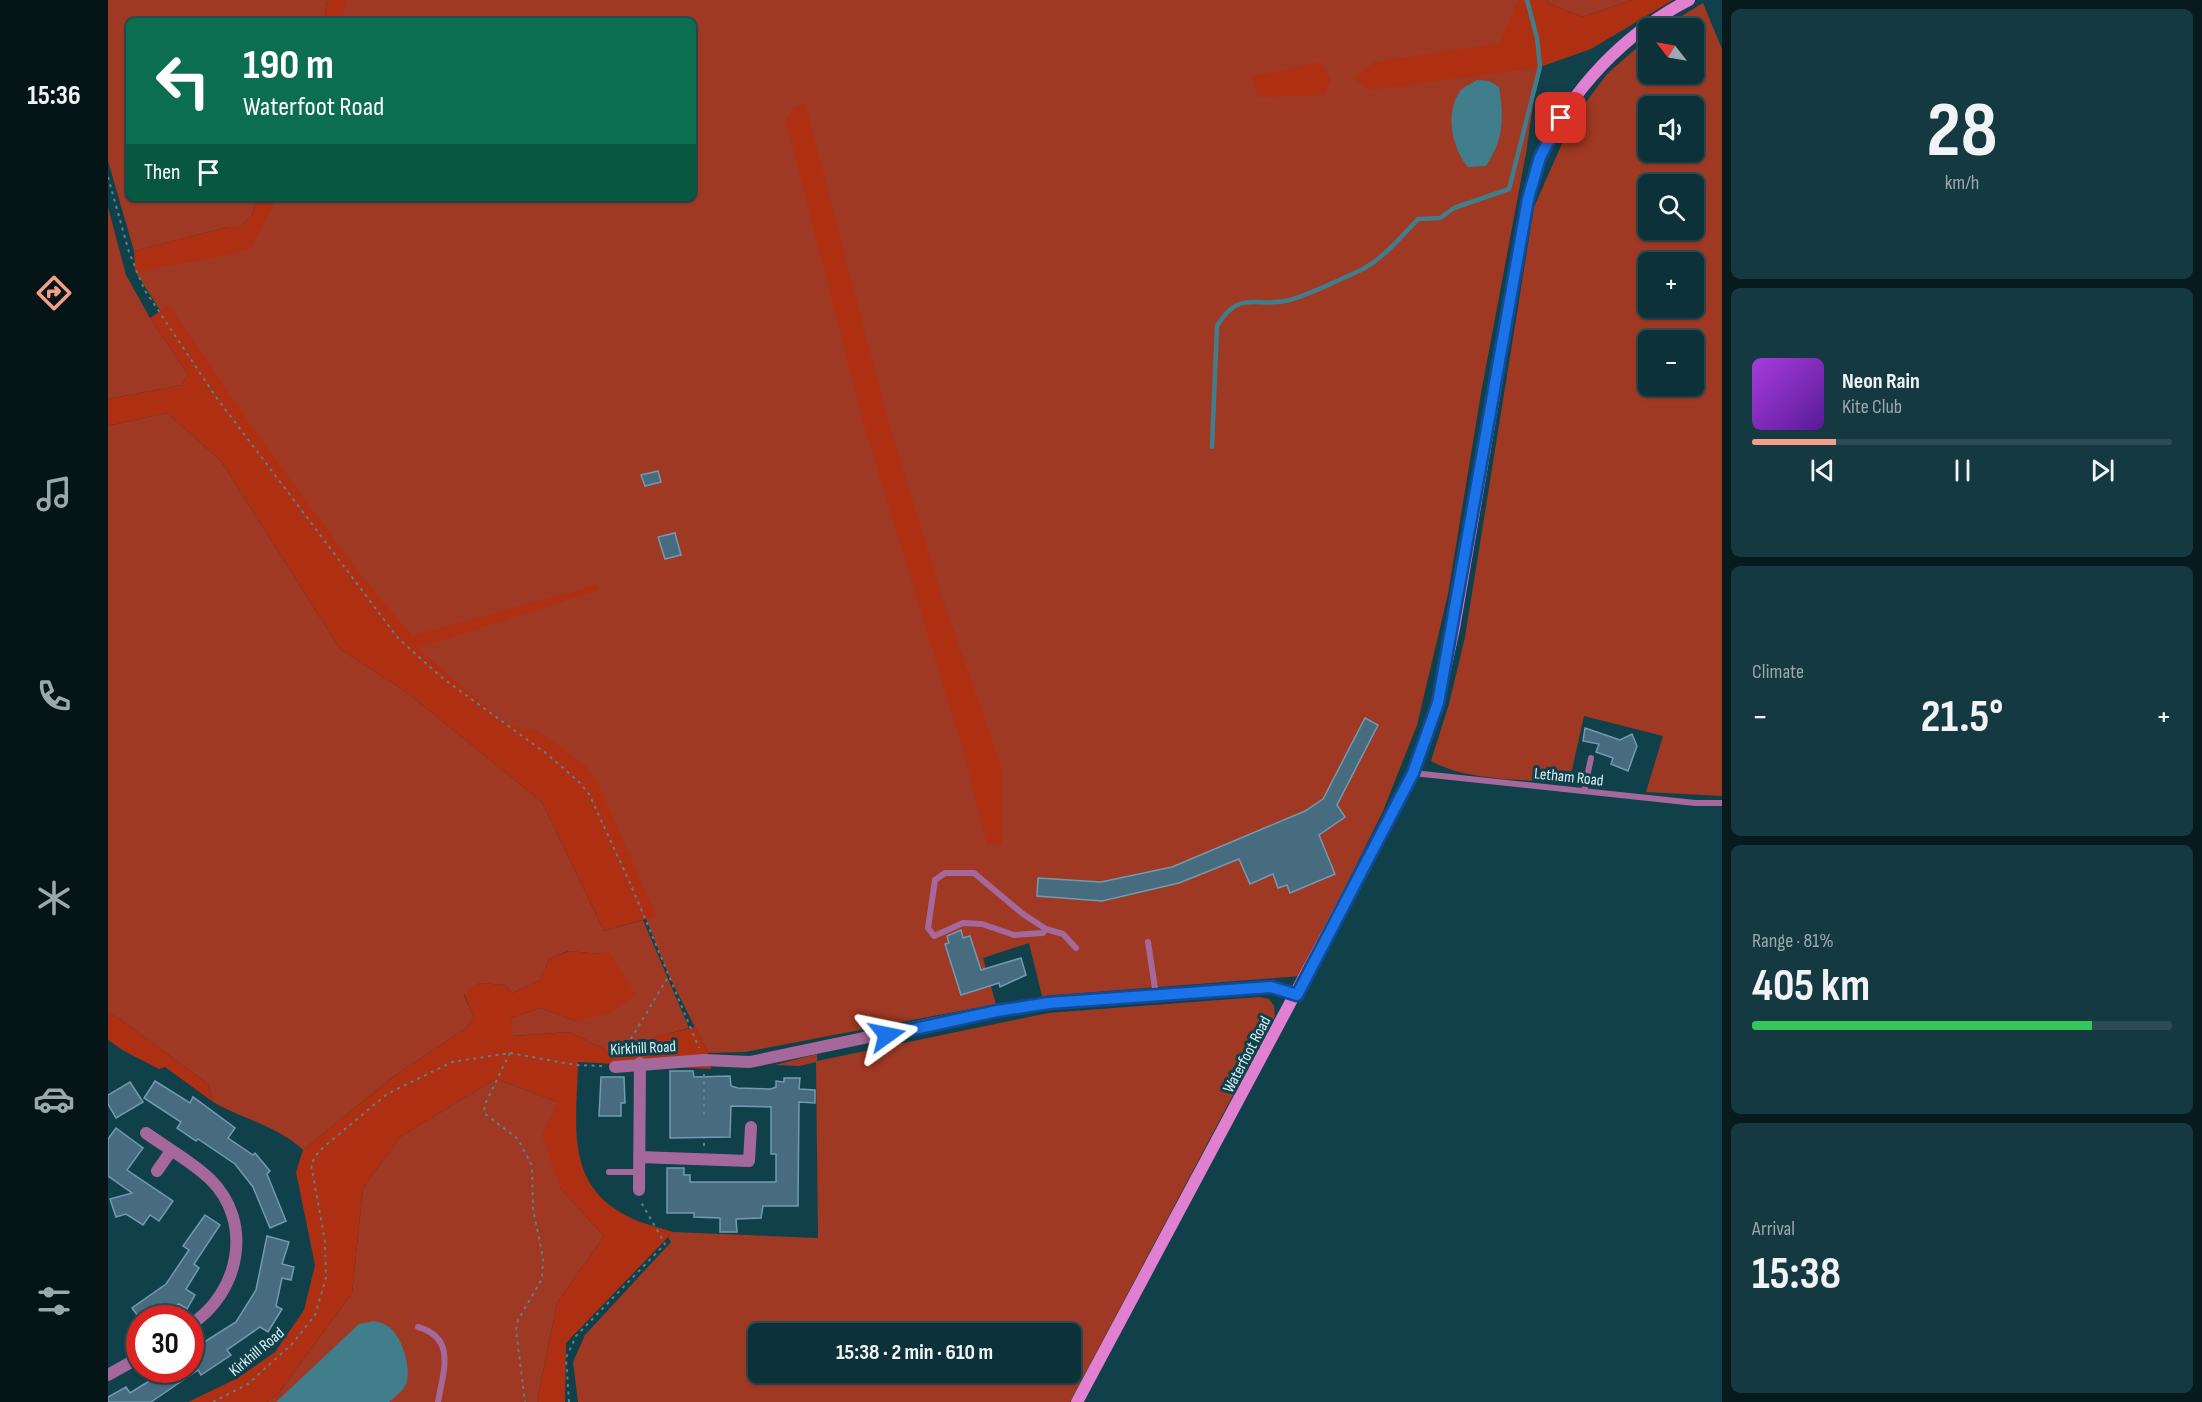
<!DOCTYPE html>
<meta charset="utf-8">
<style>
:root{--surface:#0c3138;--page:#153940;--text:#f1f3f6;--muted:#9aa9ae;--line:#2c4c53;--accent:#f49e8a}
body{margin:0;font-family:"Sofia Sans Condensed",sans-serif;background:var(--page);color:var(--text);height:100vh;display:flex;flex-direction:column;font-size:22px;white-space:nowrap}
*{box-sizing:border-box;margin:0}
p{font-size:20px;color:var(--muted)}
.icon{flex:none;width:33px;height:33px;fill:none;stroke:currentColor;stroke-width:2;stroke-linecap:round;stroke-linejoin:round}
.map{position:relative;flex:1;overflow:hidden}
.panel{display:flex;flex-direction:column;gap:9px;padding:9px;background:#071b1f;width:480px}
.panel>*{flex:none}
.banner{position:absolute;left:18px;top:18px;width:570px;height:183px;border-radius:9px;box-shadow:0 2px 4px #0004,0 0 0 2px var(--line);background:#0b6e4f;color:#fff;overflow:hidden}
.needle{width:39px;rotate:301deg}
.controls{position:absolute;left:1530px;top:18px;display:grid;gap:12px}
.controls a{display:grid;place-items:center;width:66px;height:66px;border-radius:9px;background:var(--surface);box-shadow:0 2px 4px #0004,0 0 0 2px var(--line);font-size:30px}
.speed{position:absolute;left:18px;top:1305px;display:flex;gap:12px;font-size:30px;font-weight:700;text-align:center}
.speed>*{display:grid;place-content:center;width:78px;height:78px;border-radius:50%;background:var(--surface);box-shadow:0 2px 4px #0004,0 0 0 2px var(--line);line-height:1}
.speed .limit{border:9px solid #d22;background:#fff;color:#111}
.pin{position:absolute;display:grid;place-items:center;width:51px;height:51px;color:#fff;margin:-26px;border-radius:12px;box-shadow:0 3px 9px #0006}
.me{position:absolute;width:66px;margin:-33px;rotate:78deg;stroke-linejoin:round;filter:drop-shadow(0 0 4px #0008)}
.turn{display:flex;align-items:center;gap:21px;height:126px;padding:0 18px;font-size:27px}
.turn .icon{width:78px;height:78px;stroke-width:2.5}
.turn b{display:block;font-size:42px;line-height:51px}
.then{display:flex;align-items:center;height:57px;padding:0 18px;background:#0003;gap:12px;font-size:22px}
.big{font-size:45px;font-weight:700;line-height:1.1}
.panel .tile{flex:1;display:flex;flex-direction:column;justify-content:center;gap:9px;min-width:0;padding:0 21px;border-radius:9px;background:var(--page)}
.panel .dial{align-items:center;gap:0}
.dial b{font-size:78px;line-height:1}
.song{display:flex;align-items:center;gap:18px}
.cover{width:72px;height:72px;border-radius:9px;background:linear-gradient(135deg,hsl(280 70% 55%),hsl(270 70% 35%))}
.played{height:6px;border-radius:3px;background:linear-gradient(90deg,var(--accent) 20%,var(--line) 20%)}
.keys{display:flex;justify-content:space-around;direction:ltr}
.heat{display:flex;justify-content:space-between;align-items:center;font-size:33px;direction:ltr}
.charge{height:9px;border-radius:4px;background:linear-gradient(90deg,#34c759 81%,var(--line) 0)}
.trip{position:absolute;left:640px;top:1323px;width:333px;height:60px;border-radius:9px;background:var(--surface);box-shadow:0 2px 4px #0004,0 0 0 2px var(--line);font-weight:700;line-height:60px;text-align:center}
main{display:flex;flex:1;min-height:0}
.menu{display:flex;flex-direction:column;width:108px;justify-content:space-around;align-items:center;background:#051416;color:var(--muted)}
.menu .icon{width:42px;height:42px}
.menu .selected{color:var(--accent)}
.menu b{font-size:27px;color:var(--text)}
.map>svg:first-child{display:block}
.green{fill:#9f3923;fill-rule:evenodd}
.forest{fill:#ae2f12}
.water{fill:#407e8c}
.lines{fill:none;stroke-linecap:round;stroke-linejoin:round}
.stream{stroke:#407e8c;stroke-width:4.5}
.building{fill:#476c80;stroke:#739ab0;stroke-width:1.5}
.path{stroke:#5a828b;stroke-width:2;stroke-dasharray:3 4.5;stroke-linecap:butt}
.lane{stroke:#a5689a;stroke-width:6}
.street{stroke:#a5689a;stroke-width:12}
.secondary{stroke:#e17fd0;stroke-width:12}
.route-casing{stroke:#114b97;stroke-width:15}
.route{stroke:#1a73e8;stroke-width:10}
.labels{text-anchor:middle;stroke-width:6;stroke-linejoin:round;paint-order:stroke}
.street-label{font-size:16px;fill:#daf2f8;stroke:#10414b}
</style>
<main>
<nav class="menu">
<b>15:36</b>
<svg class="icon selected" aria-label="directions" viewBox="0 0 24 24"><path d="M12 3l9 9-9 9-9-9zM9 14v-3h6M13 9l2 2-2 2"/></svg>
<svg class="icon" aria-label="music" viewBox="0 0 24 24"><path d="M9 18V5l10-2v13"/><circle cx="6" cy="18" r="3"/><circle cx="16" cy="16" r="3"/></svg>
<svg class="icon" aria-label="phone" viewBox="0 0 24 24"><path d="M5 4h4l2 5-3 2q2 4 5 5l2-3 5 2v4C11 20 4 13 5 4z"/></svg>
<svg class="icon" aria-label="climate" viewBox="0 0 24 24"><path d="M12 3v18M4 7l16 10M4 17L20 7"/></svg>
<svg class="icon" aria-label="car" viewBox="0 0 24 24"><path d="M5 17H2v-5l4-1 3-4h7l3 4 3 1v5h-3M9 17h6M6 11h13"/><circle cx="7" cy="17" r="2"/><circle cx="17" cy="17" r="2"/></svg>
<svg class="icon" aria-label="filters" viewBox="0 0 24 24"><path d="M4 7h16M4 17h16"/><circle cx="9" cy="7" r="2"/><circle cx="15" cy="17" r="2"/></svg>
</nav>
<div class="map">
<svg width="1614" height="1402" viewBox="0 0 1614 1402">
<rect width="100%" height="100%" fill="#10414b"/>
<g class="green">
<path d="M0,0h219l-3,21h-195v177h127l-4,17 -12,12h-12l-94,24 -26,-90z"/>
<path d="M227,0h1197l11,37 -17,116 -45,240 -33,201 -31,131 -34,86 -82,165 -259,20 -13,-53 -46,15 13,46 -251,48 -37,1 -39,-77 -25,-62 -171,-213 -60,-46 -211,-278 -67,-106 22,-11 83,-20 30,-42h423v-177h-361z"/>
<path d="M1440,0h84l-50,17 -33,-14z"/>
<path d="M1595,3l19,46v747l-76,-4 17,-56 -79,-20 -15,67c-42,-4 -101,-1 -138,-22l18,-57 16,-67 69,-430 38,-86 35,-47 41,-36v36h46v-46h-32zM1540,106h46v46h-46zM1540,184h46v46h-46zM1540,262h46v46h-46zM1540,340h46v46h-46z"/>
<path d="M0,207l18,68 24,43 38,56 -6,11 -74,14z"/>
<path d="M59,413l54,48 119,188 65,42 137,111 62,129 39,-11 46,108 -33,9 -5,14 -45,-1 -36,-18 -58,4 -1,-18 29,-10 35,13 26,-67 -33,-3 -19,8 -9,21 -28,13 -7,-8 -26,-2 -15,12 10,23 -8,10 -73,49 -90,73c-25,-24 -61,-31 -90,-48l-5,-18 -88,-65 -12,-6v-587z"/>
<path d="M1151,997l10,2 5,7 1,10 -205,386h-492l-5,-40 12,-27 86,-93 -3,-5 5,-5 145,6 -2,-176 -16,4 -25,-1 42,-11v7l231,-48zM651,1334h312v38h-312z"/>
<path d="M388,1079l62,23 2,86 44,48 -47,67 -20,99h-270l11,-8 74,-101 11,-105 37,-51z"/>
</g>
<g class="forest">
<path d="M219,0h19l-5,21h-17z"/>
<path d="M1410,0h30l1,3 33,14 50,-17h41l-82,49 -51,18 -171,23 -15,-12 21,-16 125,-19z"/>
<path d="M1213,62l10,18 -8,15 -65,2 -6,-20z"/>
<path d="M697,103l82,314 55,180 60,173v74h-15l-23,-91 -100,-328 -78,-304 7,-13z"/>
<path d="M148,198h21l-27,51c-30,9 -59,12 -88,18 -12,3 -15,6 -27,4l-1,-20 94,-24h12l12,-12z"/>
<path d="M61,305l86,126 103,141 54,64 184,-51 2,5 -181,58 89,76 34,8 45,33 16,25 55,126 -52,15 -62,-129 -137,-111 -65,-42 -119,-188 -54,-48 -59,13v-27l74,-14 6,-11 -38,-56z"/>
<path d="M461,951l32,3 7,-3 28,44 -29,19 -32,7 -35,-13 -29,10 2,18 57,-4 36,18 44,1 5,-14 40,-10 13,26 3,16 -133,-7c-1,61 -15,123 51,155 13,7 30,10 44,15l-107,111 -1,59h-28l20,-99 47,-67 -44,-48 -18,-53 16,-33 -62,-23 -96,58 -37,51 -11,105 -74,101 -11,8h-79l50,-24 37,-26 29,-42 11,-45 -19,-93 7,-22 90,-73 73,-49 8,-10 -10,-24 15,-11 26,2 7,8 28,-13 9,-21z"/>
<path d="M0,1013l12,6 88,65 5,18 -48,-35 -6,2 -35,-18 -16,-11z"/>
</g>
<g class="water">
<path d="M1369,80l12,1 10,6c5,31 5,52 -13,79l-18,1c-16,-19 -24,-55 -7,-77 4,-4 12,-7 16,-10z"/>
<path d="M266,1321c4,1 10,2 13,5 14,7 24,40 20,55 -2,9 -11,15 -18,21h-113l83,-78z"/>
</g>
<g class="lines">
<path class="stream" d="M1104,447l5,-121c22,-36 36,-19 68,-25 18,-3 56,-22 74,-30 23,-11 42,-34 59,-52l22,-1 14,-10 55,-19 31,-122 -3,-29 -10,-38"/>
</g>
<g class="building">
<path d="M550,471l3,11 -16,4 -4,-11z"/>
<path d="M567,533l6,22 -16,4 -7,-22z"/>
<path d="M1257,718l13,7 -41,80 8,12 -26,18 16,39 -45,19 -3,-8 -9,3 -5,-14 -23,10 -11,-25 -60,24 -77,18 -65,-5 1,-18 63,4 71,-15 133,-56 18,-12z"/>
<path d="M1477,728l35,12 12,-6 5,12 -9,25 -17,-7 2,-6 -17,-6 3,-8 -16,-3z"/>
<path d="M853,930l2,8 7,-2 11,34 40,-12 5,17 -26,12 -1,-4 -38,12 -16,-51 4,-1 -2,-7z"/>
<path d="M562,1071h23l1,6 36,-1 1,10 7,2 33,1 5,-2v-6l8,1v-4h16l-1,11 16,1v13l-16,-1 -1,104h-35l-2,12 -25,1 1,13h-17v-14l-26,-1v-4h-27v-45h17v7h6v7h86v-28h-5v-47l-40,-1 -1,31 -60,1z"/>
<path d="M493,1077h23l1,26h-4v13h-22z"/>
<path d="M47,1081l35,22 3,-6 42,31 -7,10 25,17 2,-2 15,18 -3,3 19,47 -16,7 -17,-41 -18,-23 -37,-25 -2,2 -19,-13 4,-6 -37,-24z"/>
<path d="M22,1082l13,20 -27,16 -8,-14v-9z"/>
<path d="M8,1128l27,20 -16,22 46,31 -14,20 -9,-6 -7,10 -17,-11 -10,3 -6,-18 22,-6 -24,-17v-37z"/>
<path d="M97,1215l15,10 -26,39 5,4 -13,21 9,6 -8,14 -8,-5 -21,14 -18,1 -8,-11 34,-24 23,-34 -6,-4z"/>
<path d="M159,1236l22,6 -7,22 12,3 -3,13 -9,-2 -6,28 6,3 -14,23 -8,-5 -33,23 4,5 -30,20 -3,-5 -47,32h-43v-5l18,-10 4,6 21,-13 -3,-3 12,-7h30v-19l46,-29 20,-32z"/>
</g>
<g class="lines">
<g class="path">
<path d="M0,177l21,75 15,37 72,108 182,241 43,39 106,77 31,27 11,13 42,91 68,163"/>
<path d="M515,1052l45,-75"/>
<path d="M402,1053l-25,51 -1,9 34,26 14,27 1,43 10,49 -1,21 -24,41 -2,10 9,72"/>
<path d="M596,1074v45"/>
<path d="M596,1146v-8"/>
<path d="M105,1402l35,-18 44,-40 23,-29 11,-37 -1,-37 -14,-77 8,-13 68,-57 65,-32 58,-9 66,12 26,1"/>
<path d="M461,1402l-3,-44 10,-22 89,-92 -24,-42"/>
</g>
<g class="lane">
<path d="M1305,773l282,30h27"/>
<path d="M1476,791l7,-33"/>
<path d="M938,929l-3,4 -29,2 -32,-11 -19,-1 -29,13 -6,-8 7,-48 10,-7h29l49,41 23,15 17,5 13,14"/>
<path d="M1040,942l8,53"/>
<path d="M501,1172h30"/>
<path d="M310,1327c39,11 25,45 20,75"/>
</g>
<g class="street">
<path d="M507,1067l89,-7 46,2 247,-52 52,-7 222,-16 26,8"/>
<path d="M38,1133c21,15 45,28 64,46 44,43 30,114 -20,146"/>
<path d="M532,1157l109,4 2,-34"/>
<path d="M49,1171l14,-20"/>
<path d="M531,1190l1,-127"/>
<path d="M0,1375l32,-18"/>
</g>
<path class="secondary" d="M969,1402l336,-629 25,-70 16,-75 74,-429c4,-14 7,-30 13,-44 30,-66 84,-122 148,-155"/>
</g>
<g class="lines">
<defs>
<path id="route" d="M779,1035l110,-24 52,-8 222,-16 26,8 116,-222 25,-70 90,-504 12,-42 21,-39"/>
</defs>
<use href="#route" class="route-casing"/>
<use href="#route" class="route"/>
</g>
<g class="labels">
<g class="street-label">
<text transform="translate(1461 776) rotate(6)" y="6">Letham Road</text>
<text transform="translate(535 1047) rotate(-3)" y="6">Kirkhill Road</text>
<text transform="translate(1138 1054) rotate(-62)" y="6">Waterfoot Road</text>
<text transform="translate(148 1351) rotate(-40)" y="6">Kirkhill Road</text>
</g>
</g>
</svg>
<div class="controls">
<a><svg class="needle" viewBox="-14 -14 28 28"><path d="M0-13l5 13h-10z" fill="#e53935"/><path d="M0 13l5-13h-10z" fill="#9aa9ae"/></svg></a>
<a><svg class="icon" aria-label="sound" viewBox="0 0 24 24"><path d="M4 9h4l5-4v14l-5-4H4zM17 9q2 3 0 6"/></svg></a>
<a><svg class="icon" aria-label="search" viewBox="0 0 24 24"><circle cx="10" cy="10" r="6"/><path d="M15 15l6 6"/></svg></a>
<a>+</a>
<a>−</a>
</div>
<div class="speed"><div class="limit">30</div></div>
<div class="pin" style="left:1453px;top:118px;background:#d93025"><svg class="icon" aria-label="arrive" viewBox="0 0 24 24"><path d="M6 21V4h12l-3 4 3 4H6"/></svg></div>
<svg class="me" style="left:779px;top:1035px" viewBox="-20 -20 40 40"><path d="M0-17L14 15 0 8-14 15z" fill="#1a73e8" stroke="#fff" stroke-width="4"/></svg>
<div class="trip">15:38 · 2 min · 610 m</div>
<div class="banner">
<div class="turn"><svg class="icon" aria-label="left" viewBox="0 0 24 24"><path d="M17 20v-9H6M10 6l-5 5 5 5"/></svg><div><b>190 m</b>Waterfoot Road</div></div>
<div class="then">Then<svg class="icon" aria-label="arrive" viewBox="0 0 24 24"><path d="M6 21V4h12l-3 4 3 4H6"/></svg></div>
</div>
</div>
<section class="panel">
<div class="tile dial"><b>28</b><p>km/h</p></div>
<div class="tile">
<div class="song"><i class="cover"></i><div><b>Neon Rain</b><p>Kite Club</p></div></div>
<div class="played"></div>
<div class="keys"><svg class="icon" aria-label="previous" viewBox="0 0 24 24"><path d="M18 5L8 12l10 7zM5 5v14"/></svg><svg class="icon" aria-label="pause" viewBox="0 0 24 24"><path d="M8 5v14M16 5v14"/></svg><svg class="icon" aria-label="next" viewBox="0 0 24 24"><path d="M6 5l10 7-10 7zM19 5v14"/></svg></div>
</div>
<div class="tile"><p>Climate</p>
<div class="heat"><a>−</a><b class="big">21.5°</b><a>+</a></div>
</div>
<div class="tile"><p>Range · 81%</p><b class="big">405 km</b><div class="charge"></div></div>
<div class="tile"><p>Arrival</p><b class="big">15:38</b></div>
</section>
</main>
